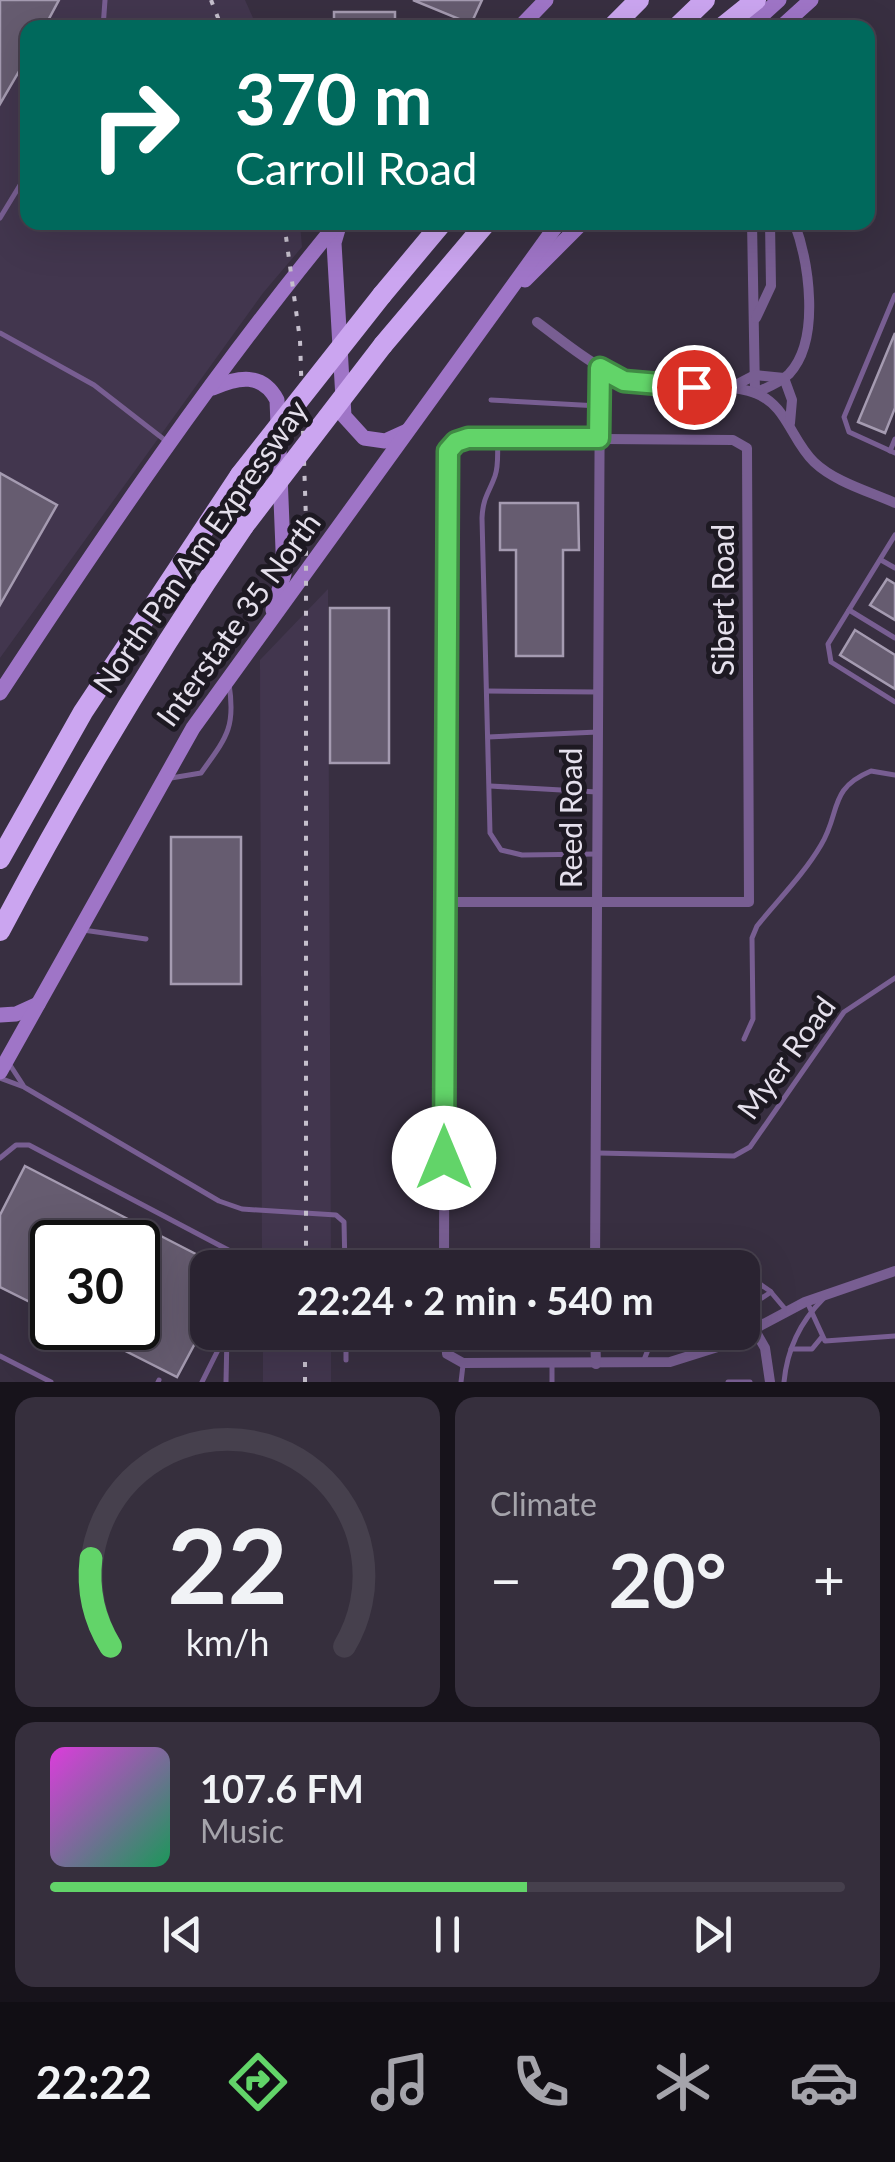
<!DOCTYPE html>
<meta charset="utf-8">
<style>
:root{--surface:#2a2331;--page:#362f3d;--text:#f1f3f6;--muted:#a5a4ab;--line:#46404d;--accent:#62d469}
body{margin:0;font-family:Lato,sans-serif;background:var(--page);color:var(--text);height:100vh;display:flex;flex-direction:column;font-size:38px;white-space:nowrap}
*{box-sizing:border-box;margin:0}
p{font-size:32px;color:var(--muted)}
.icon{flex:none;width:55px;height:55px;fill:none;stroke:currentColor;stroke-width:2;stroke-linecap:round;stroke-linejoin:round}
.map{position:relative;height:1382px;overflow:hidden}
.details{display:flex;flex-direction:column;gap:15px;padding:15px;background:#17131b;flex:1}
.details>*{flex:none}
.banner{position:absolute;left:20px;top:20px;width:855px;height:210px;border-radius:20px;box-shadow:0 10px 40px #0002,0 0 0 2px var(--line);background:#00695c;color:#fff;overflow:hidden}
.speed{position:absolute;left:30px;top:1220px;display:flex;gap:20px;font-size:50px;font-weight:700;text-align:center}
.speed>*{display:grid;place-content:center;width:130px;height:130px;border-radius:50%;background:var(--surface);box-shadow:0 10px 40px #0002,0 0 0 2px var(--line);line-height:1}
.speed .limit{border:5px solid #111;border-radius:15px;background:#fff;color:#111}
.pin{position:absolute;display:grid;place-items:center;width:85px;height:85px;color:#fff;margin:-42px;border:5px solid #fff;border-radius:50%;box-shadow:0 2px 10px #0007}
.me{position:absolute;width:110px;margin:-55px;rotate:0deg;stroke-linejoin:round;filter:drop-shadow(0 0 8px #0008)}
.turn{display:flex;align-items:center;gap:35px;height:210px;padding:0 50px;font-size:45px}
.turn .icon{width:130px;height:130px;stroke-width:2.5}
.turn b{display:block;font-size:70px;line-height:85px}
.big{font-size:75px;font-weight:700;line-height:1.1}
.details .card{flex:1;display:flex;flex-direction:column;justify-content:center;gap:15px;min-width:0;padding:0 35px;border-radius:20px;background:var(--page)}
.details .dial{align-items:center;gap:0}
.dial svg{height:260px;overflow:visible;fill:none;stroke:var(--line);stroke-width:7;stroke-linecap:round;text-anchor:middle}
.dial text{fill:var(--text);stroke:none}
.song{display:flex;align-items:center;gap:30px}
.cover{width:120px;height:120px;border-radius:15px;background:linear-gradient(135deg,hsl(300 70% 55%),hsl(150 70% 35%))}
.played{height:10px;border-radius:5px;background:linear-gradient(90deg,var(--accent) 60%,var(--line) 60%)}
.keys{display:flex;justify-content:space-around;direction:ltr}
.heat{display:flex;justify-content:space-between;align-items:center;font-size:55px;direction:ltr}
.details .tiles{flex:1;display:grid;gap:15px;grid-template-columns:1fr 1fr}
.card:last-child{grid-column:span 2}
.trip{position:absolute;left:190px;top:1250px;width:570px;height:100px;border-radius:20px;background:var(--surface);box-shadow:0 10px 40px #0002,0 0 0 2px var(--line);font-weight:700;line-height:100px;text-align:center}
.tabs{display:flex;height:160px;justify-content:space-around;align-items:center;background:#110e14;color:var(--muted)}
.tabs .icon{width:70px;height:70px}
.tabs .selected{color:var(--accent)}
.tabs b{font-size:45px;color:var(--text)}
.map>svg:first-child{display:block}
.built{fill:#42364e}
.building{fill:#665c70;stroke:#a59bb1;stroke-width:2.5}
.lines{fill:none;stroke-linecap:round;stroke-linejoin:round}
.lane{stroke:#785e92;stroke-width:5}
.street{stroke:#785e92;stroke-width:10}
.secondary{stroke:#9f75c7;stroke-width:15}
.highway{stroke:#cba5f0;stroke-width:20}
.rail{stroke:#c5bfcc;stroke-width:4;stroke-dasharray:5 10;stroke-linecap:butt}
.highway-bridge{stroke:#cba5f0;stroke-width:20}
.route-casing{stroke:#408a44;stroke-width:25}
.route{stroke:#62d469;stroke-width:18}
.labels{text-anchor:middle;stroke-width:10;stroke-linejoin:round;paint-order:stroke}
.street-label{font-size:30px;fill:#e5e0ec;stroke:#1d1922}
</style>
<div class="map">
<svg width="895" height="1382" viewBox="0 0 895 1382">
<rect width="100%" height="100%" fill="#382f41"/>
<g class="built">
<path d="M0,0h245l12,27 -229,1v194l272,1 2,24 -39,46 -263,365z"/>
<path d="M328,589l3,678h-69l-2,-607z"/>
<rect x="263" y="1333" width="68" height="49"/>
</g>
<g class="building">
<path d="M0,0h59l-15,28h-16v28l-28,48z"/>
<path d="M413,0h69l-11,24z"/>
<rect x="334" y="12" width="61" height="16"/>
<path d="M895,333v75l-10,25 -27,-11z"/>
<path d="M0,473l57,32 -57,100z"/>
<path d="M500,503h78l1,47h-16v106h-47v-106h-16z"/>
<path d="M887,579l8,5v36l-25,-15z"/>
<rect x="330" y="608" width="59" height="155"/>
<path d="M855,630l40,25v34l-55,-34z"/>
<rect x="171" y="837" width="70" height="147"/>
<path d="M25,1166l198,102h-15v51l-31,58 -97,-49h58v-86h-86v71l-52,-26v-72z"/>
</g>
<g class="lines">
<g class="lane">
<path d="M103,28l2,-28"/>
<path d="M0,218l28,-46"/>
<path d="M895,295l-51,122 5,15 46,21"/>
<path d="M0,333l94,52 72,56"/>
<path d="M491,400l108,6"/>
<path d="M498,441c-1,11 1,24 -3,35 -6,17 -12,21 -13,42l8,315 11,17 21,5 75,-1"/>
<path d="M890,451l5,-12"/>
<path d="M895,535l-67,109 3,18 64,40"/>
<path d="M881,560l14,8"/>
<path d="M849,610l46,28"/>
<path d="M487,691l111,1"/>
<path d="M488,737l110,-5"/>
<path d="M171,778l30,-5c25,-35 35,-45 28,-89"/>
<path d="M490,786l107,6"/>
<path d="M83,930l63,9"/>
<path d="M744,1039l9,-20 -1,-81 5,-12c21,-26 47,-52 64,-81 20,-33 7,-56 50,-74l24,4"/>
<path d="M10,1065l13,20"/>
<path d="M0,1078l24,9 195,114 23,8 94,6 8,7 1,46"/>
<path d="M598,1153l136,3 16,-9 94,-135 51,-34"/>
<path d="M0,1158l16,-13h13l205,108 7,15"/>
<path d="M742,1285l12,-5 16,11 16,19"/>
<path d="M808,1304l17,37 70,-5"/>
<path d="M742,1311l29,-19"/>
<path d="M346,1332v28"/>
<path d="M666,1336l36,-4"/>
<path d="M791,1349h21l9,-11"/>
<path d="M0,1356l51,26"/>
<path d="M644,1360l5,-13 18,-15"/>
<path d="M158,1382l1,-2"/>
<path d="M202,1382l25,-50"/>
<path d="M226,1382l1,-47"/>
<path d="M461,1382l2,-17"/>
<path d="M552,1382v-18"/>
<path d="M728,1382h22"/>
<path d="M784,1382c3,-32 16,-60 39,-83"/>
</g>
<g class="street">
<path d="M752,222l3,171c11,-5 25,-10 34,-19 32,-34 20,-112 5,-152"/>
<path d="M756,318l15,-32 -1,-64"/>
<path d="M537,322c38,28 71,59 119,64 33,4 68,-4 99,7 32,12 36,47 59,69 21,20 54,29 81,41"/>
<path d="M730,388l25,-13 29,3 8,22 -2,23"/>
<path d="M444,1268l2,-809c3,-13 10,-17 22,-21l265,2 14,8 2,454h-305"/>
<path d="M595,1268l5,-900"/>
<path d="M753,1327l12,21 5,34"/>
<path d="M446,1332l1,22 16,9 207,-1 54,-17 81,-43 90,-31"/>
<path d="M595,1332l1,32"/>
</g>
<g class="secondary">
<path d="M519,28l27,-28"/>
<path d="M748,28l31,-28"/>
<path d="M780,28l31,-28"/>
<path d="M339,226l-5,17 10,173 20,22 21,3 22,-10"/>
<path d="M525,280l58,-58"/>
<path d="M213,388c25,-11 49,-16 64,12l7,174 -11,36"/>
<path d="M0,693c106,-162 215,-322 338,-471"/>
<path d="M0,1015l16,-1 22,-10"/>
<path d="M0,1072l193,-344 366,-506"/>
</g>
<g class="highway">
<path d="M611,28l28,-28"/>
<path d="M676,28l29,-28"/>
<path d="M721,28l35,-28"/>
<path d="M382,295l61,-73"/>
<path d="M383,345l104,-123"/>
<path d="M0,859l83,-147 157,-237"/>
<path d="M0,931c74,-140 154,-274 244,-405"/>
</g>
<g class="rail">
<path d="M211,0l11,28"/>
<path d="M284,222l16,118 6,180v748"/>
<path d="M305,1382v-50"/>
</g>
<g class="highway-bridge">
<path d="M240,475l142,-180"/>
<path d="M244,526l139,-181"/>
</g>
</g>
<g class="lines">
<defs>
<path id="route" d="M444,1158l4,-707 8,-9 12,-4h131l1,-70 24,13 70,6"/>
</defs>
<use href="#route" class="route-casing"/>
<use href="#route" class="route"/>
</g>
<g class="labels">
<g class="street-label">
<text transform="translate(201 547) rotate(-55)" y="10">North Pan Am Expressway</text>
<text transform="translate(724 600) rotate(-90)" y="10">Sibert Road</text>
<text transform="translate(239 620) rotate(-54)" y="10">Interstate 35 North</text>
<text transform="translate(572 818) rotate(-90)" y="10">Reed Road</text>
<text transform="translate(787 1058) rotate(-54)" y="10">Myer Road</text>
</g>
</g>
</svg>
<div class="speed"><div class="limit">30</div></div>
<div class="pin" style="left:694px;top:387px;background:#d93025"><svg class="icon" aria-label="arrive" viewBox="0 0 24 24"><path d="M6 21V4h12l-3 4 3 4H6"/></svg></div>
<svg class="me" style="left:444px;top:1158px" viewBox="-20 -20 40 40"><circle r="19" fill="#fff"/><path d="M0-13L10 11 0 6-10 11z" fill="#62d469"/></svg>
<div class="trip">22:24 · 2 min · 540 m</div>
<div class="banner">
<div class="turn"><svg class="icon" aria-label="right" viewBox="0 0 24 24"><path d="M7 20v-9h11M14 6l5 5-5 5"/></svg><div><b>370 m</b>Carroll Road</div></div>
</div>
</div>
<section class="details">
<div class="tiles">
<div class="card dial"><svg viewBox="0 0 100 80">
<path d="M14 69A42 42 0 1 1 86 69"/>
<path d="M14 69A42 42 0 0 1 8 42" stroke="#62d469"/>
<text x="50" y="56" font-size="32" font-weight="700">22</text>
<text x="50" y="72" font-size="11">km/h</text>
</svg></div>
<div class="card"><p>Climate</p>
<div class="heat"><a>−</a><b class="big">20°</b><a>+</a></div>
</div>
<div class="card">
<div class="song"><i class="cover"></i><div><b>107.6 FM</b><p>Music</p></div></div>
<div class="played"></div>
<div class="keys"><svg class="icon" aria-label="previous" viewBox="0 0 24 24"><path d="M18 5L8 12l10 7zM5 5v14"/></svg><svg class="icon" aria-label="pause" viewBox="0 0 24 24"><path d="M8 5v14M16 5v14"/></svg><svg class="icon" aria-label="next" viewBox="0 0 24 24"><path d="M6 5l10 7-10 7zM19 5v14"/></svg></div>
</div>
</div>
</section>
<nav class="tabs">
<b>22:22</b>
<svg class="icon selected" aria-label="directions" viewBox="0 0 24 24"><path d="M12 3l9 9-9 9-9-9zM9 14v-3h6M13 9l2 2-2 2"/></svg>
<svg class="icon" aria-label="music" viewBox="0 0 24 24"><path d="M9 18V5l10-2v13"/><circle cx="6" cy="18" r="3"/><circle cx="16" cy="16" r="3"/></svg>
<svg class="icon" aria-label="phone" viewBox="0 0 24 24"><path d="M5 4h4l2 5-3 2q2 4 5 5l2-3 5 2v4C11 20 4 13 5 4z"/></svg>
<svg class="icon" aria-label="climate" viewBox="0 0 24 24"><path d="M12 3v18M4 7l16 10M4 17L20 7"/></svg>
<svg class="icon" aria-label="car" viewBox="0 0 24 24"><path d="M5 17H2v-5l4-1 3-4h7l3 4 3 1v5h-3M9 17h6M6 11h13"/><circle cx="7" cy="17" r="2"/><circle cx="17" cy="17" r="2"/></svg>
</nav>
